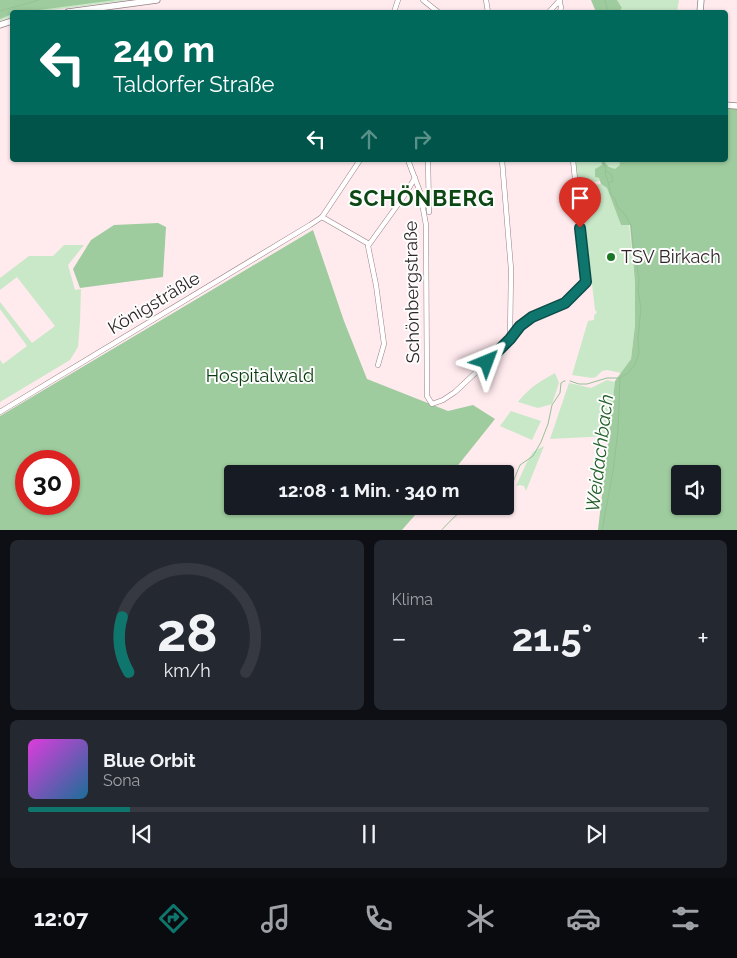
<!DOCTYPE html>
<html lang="de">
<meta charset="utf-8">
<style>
:root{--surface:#171b24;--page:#242831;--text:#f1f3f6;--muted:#9ea1a6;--line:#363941;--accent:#0f766e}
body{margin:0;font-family:Raleway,sans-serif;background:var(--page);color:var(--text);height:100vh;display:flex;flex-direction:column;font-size:19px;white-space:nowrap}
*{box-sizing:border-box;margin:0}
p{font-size:16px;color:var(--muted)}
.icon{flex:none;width:28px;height:28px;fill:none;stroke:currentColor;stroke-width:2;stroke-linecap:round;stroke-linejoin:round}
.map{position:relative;height:530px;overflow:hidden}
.panel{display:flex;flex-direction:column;gap:10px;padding:10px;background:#0d0f14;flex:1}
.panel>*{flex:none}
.banner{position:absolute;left:10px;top:10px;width:718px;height:152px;border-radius:5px;box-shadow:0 1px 4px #0004;background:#00695c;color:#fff;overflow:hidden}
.controls{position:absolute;left:671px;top:465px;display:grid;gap:10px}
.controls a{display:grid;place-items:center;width:50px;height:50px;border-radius:5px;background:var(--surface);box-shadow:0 1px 4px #0004;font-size:25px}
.speed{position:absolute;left:15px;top:450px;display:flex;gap:10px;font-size:25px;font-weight:700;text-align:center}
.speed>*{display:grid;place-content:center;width:65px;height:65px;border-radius:50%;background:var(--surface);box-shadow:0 1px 4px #0004;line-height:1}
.speed .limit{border:8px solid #d22;background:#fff;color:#111}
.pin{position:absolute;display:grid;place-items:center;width:42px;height:42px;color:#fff;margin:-51px -21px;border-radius:50% 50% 50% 0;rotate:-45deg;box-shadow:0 0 5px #0007}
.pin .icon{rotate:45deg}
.me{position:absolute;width:55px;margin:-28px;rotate:44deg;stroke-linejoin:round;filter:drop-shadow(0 0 4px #0008)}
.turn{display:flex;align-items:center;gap:18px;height:105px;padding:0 20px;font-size:22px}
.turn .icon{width:65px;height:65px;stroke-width:2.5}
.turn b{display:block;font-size:35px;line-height:42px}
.lanes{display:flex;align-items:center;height:48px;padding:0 20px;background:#0003;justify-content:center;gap:25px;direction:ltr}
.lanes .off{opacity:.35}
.big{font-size:38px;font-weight:700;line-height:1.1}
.panel .card{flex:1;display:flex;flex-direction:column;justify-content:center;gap:8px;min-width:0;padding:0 18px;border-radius:8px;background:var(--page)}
.panel .dial{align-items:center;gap:0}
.dial svg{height:130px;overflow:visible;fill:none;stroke:var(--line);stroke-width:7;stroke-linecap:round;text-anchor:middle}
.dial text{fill:var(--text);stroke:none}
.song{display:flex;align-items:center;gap:15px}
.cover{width:60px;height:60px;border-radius:8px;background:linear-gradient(135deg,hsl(300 70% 55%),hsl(200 70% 35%))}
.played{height:5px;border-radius:2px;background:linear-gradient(90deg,var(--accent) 15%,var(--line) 15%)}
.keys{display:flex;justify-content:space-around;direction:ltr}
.heat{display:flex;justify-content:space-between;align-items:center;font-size:28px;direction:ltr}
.panel .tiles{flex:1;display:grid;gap:10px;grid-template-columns:1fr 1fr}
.card:last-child{grid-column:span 2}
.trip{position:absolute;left:224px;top:465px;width:290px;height:50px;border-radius:5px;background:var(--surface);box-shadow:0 1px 4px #0004;font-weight:700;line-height:50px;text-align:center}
.menu{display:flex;height:80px;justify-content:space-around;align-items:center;background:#090b0e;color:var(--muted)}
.menu .icon{width:35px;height:35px}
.menu .on{color:var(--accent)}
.menu b{font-size:22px;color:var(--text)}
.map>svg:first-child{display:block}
.green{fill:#c9e8c8}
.forest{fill:#9ecc9e;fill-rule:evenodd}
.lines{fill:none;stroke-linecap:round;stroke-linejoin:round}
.stream{stroke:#95c295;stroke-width:1}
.street-casing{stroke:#978085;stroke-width:5.5}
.secondary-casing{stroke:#978085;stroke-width:7}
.street{stroke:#fff;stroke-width:4.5}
.secondary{stroke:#fff;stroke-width:5.5}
.route-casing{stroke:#0a4d48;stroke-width:12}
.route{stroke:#0f766e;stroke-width:9}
.poi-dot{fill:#1a7726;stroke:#fdfdfd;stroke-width:2}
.labels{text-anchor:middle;stroke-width:4;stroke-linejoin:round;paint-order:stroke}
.poi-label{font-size:18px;fill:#2f2628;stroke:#fdfdfd;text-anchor:start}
.street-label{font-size:18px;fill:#2f2628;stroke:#fdfdfd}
.park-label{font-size:18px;fill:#07390d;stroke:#fdfdfd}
.water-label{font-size:19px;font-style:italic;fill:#216026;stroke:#fdfdfd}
.district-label{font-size:22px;font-weight:bold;letter-spacing:1px;fill:#0d4714;stroke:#fdfdfd}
</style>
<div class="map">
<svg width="737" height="531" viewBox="0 0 737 531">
<rect width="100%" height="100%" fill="#ffeaee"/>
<g class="green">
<path d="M0,0h129l-92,12h-25v5l-12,4z"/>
<path d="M617,0h62l-2,12h-58l3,-4z"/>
<path d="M575,160h26l3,9 -3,12 -23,3z"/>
<path d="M603,160h18l2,11 -10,1z"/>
<path d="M601,184l6,4 14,37 8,-1 6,59 1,32 -5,44 -10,14 -14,-3 -5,1 -6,6 -4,1 -20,-3 16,-54 6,-1v-4l3,-4 -2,-2 -14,-124z"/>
<path d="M64,245h20l-16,20 7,25 6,-1 -1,33 -2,25 -8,13 -70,42v-42l3,4 24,-18 -27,-37v-7l32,41 23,-17 -38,-49 -17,13v-12l29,-22h24z"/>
<path d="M555,373l4,10 -7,21 -14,4 -20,-6c12,-15 21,-20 37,-29z"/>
<path d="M607,380l8,2 -6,54 -59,3 19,-56 22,5z"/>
<path d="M511,411l30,10 -9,19 -32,-14z"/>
<path d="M544,446l-18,45 -2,-5 -4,-1 -4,1 12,-26 5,-8z"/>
</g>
<g class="forest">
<path d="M0,0h115l-91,12h-12v2l-12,5z"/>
<path d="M591,0h26l5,8 -3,4h-23z"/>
<path d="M725,108l12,1v421h-139l17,-149 16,-22 4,-34v-42l-5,-58h-9l-14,-37 -6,-4 -2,-6 -4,-1v-8l7,-4 -1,-5h2l6,7 6,2 5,-4 -1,-5h106zM680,474h32v32h-32z"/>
<path d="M158,223l8,4 -3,50 -83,11 -7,-19 18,-29 23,-15z"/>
<path d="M313,230l31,91 23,58 81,32 25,-6 22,14 -44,55h-219v32h191l-21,24 -402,1v-115zM26,461h43v43h-43z"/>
</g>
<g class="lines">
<g class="stream">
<path d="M605,0l3,12"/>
<path d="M0,11l39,-11"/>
<path d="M606,171l5,3 2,6 -1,2h-3"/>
<path d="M570,381l9,3h8l20,-6h13l8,-5 7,-9 4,-11 -1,-15 3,-30 -3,-17 1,-11 -3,-23 -3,-13 -2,-19 -7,-12 -6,-5 -3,-9 -4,-4 -3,-13 -3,-9 1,-4 -4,-9"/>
<path d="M505,494l5,-4 5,-13 5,-12 13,-9 8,-14 7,-18 4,-19 8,-12 1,-10 3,-2h1"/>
<path d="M441,531c3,-4 15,-16 19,-19 3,-3 8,-3 12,-6"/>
<path d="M602,531l11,-60 5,-40 2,-53"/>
</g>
<defs>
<g id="street">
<path d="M423,0l15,12"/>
<path d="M486,0l2,12"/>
<path d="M559,0l2,7 -1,5"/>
<path d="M394,12l4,-12"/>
<path d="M549,12l11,-12"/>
<path d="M408,160l12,32 6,33 1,171 5,8 11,-4 12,-8 32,-30 22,-22 11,-14 12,-9 33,-14 21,-21 -13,-122"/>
<path d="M428,160l1,52"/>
<path d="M502,160l9,109 -1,69"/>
<path d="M322,217l47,27"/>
<path d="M378,365l6,-21 -8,-59 -8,-39 36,-50 11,-18"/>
<path d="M0,412l310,-187 12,-8 38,-57"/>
</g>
<g id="secondary">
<path d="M68,12l89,-12"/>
<path d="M700,12l1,-12"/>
<path d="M0,25l12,-4"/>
<path d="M725,105l12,1"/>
</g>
</defs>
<use href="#street" class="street-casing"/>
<use href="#secondary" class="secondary-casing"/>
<use href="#street" class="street"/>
<use href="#secondary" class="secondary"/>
</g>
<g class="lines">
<defs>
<path id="route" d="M487,362l23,-23 10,-13 12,-9 33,-14 21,-21 -6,-54"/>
</defs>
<use href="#route" class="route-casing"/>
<use href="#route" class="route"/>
</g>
<circle class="poi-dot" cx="611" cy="257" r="5"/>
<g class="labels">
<g class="poi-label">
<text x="621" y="263">TSV Birkach</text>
</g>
<g class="street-label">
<text transform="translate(412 292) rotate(-91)" y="6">Schönbergstraße</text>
<text transform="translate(154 303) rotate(-31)" y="6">Königsträßle</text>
</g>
<g class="park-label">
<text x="260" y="382">Hospitalwald</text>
</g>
<g class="water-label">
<text transform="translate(599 453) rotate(-83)" y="7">Weidachbach</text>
</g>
<g class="district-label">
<text x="422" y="206">SCHÖNBERG</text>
</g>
</g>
</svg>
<div class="controls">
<a><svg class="icon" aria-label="sound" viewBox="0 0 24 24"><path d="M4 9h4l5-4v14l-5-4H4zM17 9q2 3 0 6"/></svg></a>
</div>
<div class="speed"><div class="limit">30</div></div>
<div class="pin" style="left:580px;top:228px;background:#d93025"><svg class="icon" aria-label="arrive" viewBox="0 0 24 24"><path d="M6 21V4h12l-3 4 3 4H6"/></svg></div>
<svg class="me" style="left:487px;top:362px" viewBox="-20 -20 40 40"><path d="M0-17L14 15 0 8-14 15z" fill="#0f766e" stroke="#fff" stroke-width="4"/></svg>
<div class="trip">12:08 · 1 Min. · 340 m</div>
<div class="banner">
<div class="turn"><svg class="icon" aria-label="left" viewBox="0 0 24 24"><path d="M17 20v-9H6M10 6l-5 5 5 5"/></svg><div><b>240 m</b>Taldorfer Straße</div></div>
<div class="lanes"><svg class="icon" aria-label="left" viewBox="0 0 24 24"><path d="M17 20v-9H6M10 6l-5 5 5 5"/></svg><svg class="icon off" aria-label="ahead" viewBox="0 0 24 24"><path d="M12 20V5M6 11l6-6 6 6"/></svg><svg class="icon off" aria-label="right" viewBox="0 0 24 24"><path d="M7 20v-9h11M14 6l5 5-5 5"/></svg></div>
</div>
</div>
<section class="panel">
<div class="tiles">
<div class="card dial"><svg viewBox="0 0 100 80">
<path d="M14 69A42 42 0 1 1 86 69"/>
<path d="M14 69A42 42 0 0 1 10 35" stroke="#0f766e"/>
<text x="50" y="56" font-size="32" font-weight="700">28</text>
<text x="50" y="72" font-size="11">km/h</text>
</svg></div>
<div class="card"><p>Klima</p>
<div class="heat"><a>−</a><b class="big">21.5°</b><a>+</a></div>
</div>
<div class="card">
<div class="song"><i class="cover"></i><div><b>Blue Orbit</b><p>Sona</p></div></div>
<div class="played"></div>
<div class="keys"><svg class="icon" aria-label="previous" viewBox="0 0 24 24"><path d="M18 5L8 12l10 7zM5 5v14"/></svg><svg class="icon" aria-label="pause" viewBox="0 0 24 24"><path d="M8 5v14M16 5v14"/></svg><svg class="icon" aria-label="next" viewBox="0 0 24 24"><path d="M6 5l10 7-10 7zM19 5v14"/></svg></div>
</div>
</div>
</section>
<nav class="menu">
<b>12:07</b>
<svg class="icon on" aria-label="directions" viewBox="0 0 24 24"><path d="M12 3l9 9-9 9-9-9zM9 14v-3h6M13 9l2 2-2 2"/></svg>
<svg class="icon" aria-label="music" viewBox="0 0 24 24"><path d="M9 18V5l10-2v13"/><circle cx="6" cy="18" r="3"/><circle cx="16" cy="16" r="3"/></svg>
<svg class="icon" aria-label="phone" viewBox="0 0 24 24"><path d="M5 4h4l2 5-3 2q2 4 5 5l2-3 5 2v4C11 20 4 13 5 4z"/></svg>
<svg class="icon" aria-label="climate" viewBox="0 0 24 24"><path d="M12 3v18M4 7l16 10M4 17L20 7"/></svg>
<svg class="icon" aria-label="car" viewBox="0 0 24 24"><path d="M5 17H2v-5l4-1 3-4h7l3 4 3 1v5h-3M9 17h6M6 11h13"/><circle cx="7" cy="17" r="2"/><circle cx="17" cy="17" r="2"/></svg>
<svg class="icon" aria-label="filters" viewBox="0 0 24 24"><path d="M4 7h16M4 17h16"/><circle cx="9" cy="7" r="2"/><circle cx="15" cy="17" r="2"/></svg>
</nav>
